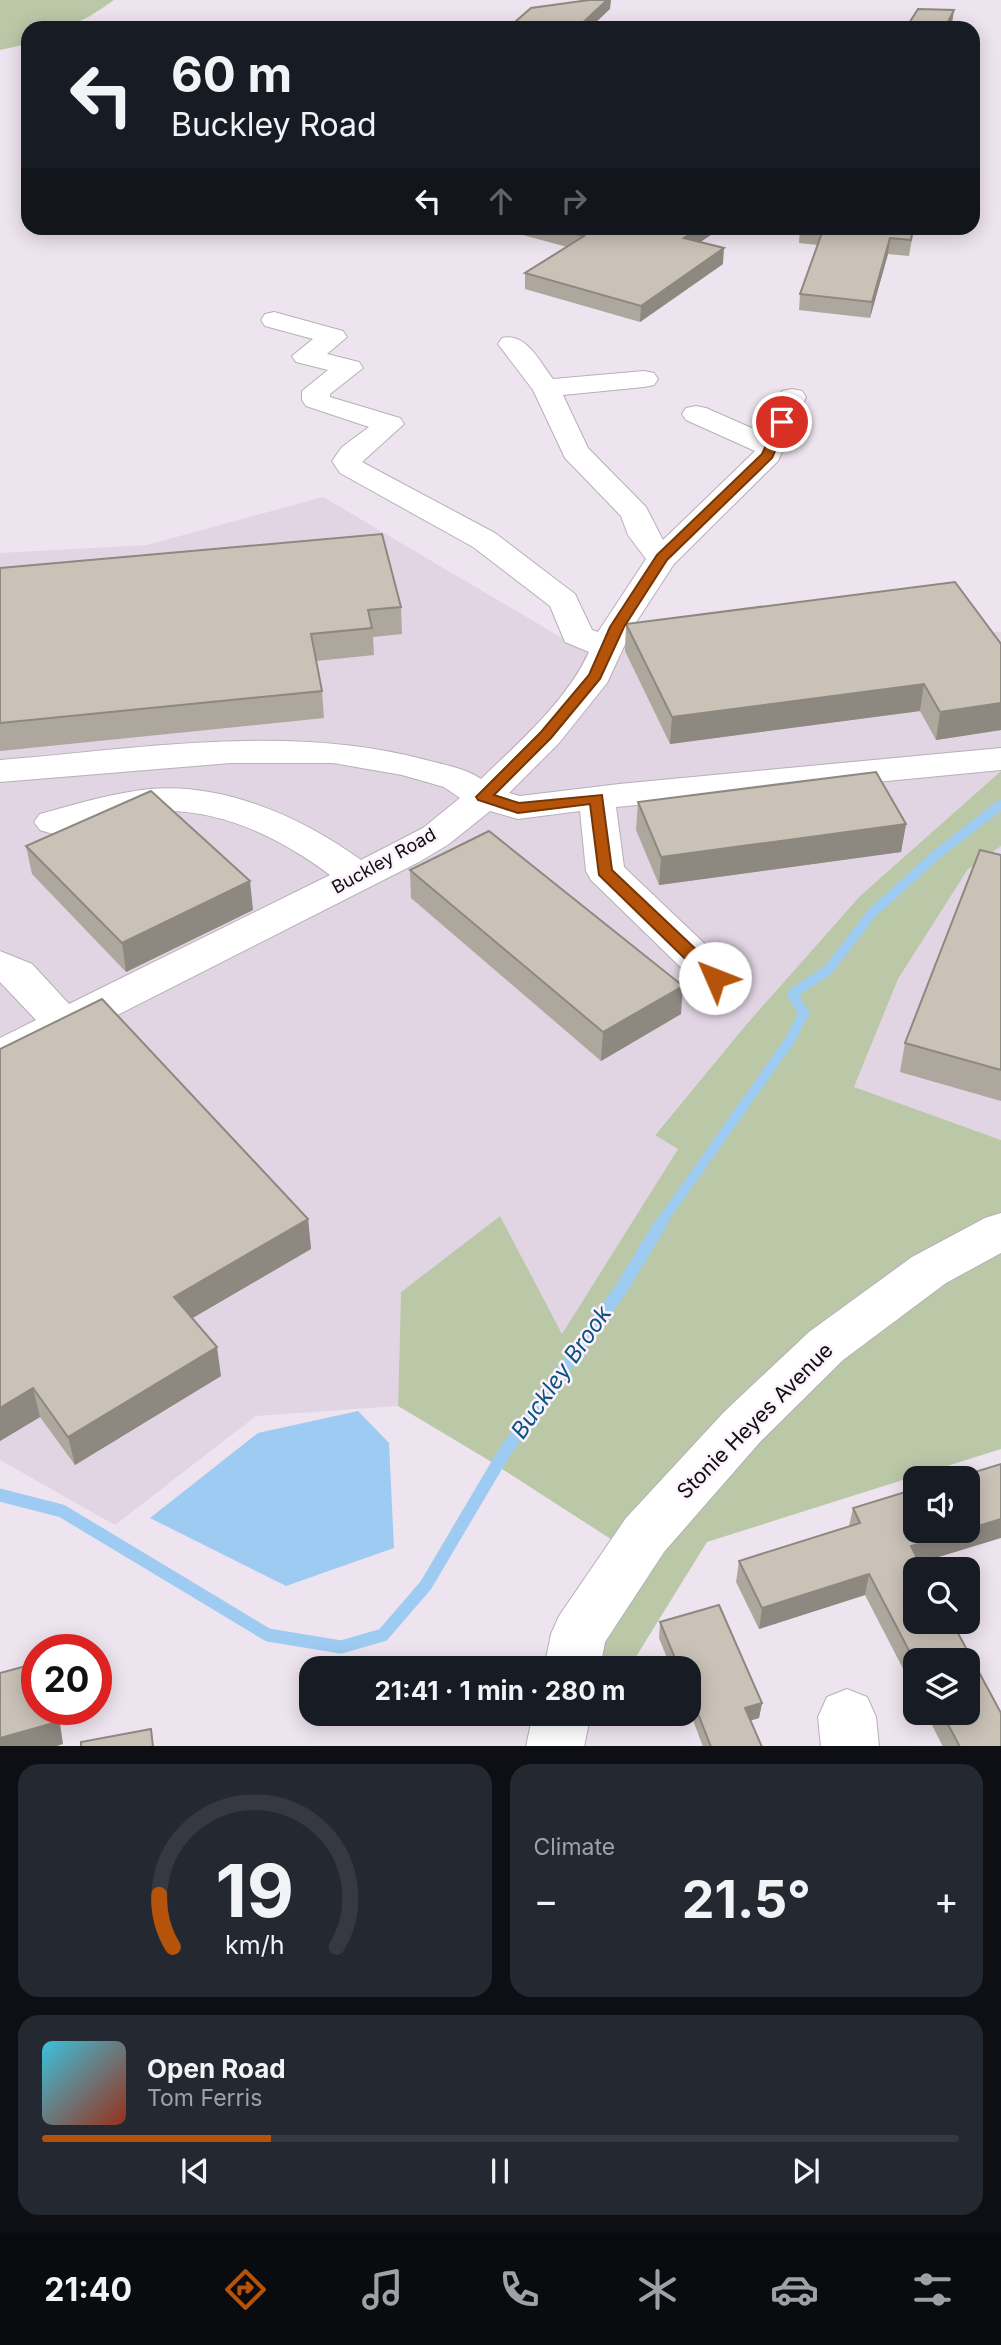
<!DOCTYPE html>
<meta charset="utf-8">
<style>
:root{--surface:#171b24;--page:#242831;--text:#f1f3f6;--muted:#9ea1a6;--line:#363941;--accent:#b45309}
body{margin:0;font-family:Inter,sans-serif;background:var(--page);color:var(--text);height:100vh;display:flex;flex-direction:column;font-size:26px;white-space:nowrap}
*{box-sizing:border-box;margin:0}
p{font-size:23px;color:var(--muted)}
.icon{flex:none;width:38px;height:38px;fill:none;stroke:currentColor;stroke-width:2;stroke-linecap:round;stroke-linejoin:round}
.map{position:relative;height:1746px;overflow:hidden}
.details{display:flex;flex-direction:column;gap:18px;padding:18px;background:#0d0f14;flex:1}
.details>*{flex:none}
.top-card{position:absolute;left:21px;top:21px;width:959px;height:214px;border-radius:21px;box-shadow:0 4px 18px #0003;background:#171b24;color:var(--text);overflow:hidden}
.tools{position:absolute;left:903px;top:1466px;display:grid;gap:14px}
.tools a{display:grid;place-items:center;width:77px;height:77px;border-radius:14px;background:var(--surface);box-shadow:0 4px 18px #0003;font-size:35px}
.speed{position:absolute;left:21px;top:1634px;display:flex;gap:14px;font-size:35px;font-weight:700;text-align:center}
.speed>*{display:grid;place-content:center;width:91px;height:91px;border-radius:50%;background:var(--surface);box-shadow:0 4px 18px #0003;line-height:1}
.speed .limit{border:10px solid #d22;background:#fff;color:#111}
.pin{position:absolute;display:grid;place-items:center;width:60px;height:60px;color:#fff;margin:-30px;border:4px solid #fff;border-radius:50%;box-shadow:0 2px 7px #0007}
.me{position:absolute;width:77px;margin:-38px;rotate:314deg;stroke-linejoin:round;filter:drop-shadow(0 0 5px #0008)}
.turn{display:flex;align-items:center;gap:24px;height:147px;padding:0 35px;font-size:32px}
.turn .icon{width:91px;height:91px;stroke-width:2.5}
.turn b{display:block;font-size:49px;line-height:60px}
.lanes{display:flex;align-items:center;height:66px;padding:0 35px;background:#0003;justify-content:center;gap:35px;direction:ltr}
.lanes .off{opacity:.35}
.big{font-size:52px;font-weight:700;line-height:1.1}
.details .widget{flex:1;display:flex;flex-direction:column;justify-content:center;gap:10px;min-width:0;padding:0 24px;border-radius:21px;background:var(--page)}
.details .dial{align-items:center;gap:0}
.dial svg{height:182px;overflow:visible;fill:none;stroke:var(--line);stroke-width:7;stroke-linecap:round;text-anchor:middle}
.dial text{fill:var(--text);stroke:none}
.song{display:flex;align-items:center;gap:21px}
.cover{width:84px;height:84px;border-radius:10px;background:linear-gradient(135deg,hsl(190 70% 55%),hsl(10 70% 35%))}
.played{height:7px;border-radius:4px;background:linear-gradient(90deg,var(--accent) 25%,var(--line) 25%)}
.keys{display:flex;justify-content:space-around;direction:ltr}
.heat{display:flex;justify-content:space-between;align-items:center;font-size:38px;direction:ltr}
.details .tiles{flex:1;display:grid;gap:18px;grid-template-columns:1fr 1fr}
.widget:last-child{grid-column:span 2}
.trip{position:absolute;left:299px;top:1656px;width:402px;height:70px;border-radius:21px;background:var(--surface);box-shadow:0 4px 18px #0003;font-weight:700;line-height:70px;text-align:center}
.tab-bar{display:flex;height:112px;justify-content:space-around;align-items:center;background:#090b0e;color:var(--muted)}
.tab-bar .icon{width:49px;height:49px}
.tab-bar .on{color:var(--accent)}
.tab-bar b{font-size:32px;color:var(--text)}
.map>svg:first-child{display:block}
.built{fill:#e1d4e3}
.green{fill:#bac8a8}
.water{fill:#9ecbf1}
.lines{fill:none;stroke-linecap:round;stroke-linejoin:round}
.stream-far2{stroke:#9ecbf1;stroke-width:8}
.stream-far1{stroke:#9ecbf1;stroke-width:10}
.stream{stroke:#9ecbf1;stroke-width:13}
.minor-casing{stroke:#b7afb9;stroke-width:2}
.minor{fill:#fff;fill-rule:evenodd}
.wall{fill:#aea79d}
.shaded-wall{fill:#8d8880}
.building{fill:#cac2b7;stroke:#8d8880;stroke-width:2}
.route{fill:#b45309;stroke:#753606;stroke-width:2}
.labels{text-anchor:middle;stroke-width:5;stroke-linejoin:round;paint-order:stroke}
.street-label{font-size:18px;fill:#100d10;stroke:#fbf2fc}
.near-street-label{font-size:21px;fill:#100d10;stroke:#fbf2fc}
.near-water-label{font-size:23px;font-style:italic;fill:#0c5383;stroke:#fbf2fc}
</style>
<div class="map">
<svg width="1001" height="1747" viewBox="0 0 1001 1747">
<rect width="100%" height="100%" fill="#eee4ef"/>
<g class="built">
<path d="M323,497l256,151 39,-5 383,-11v139l-141,125 -115,130 -90,108 23,15 -116,186 -62,-119 -99,76 -3,114 -142,10 -141,109 -115,-65v-907l147,-8z"/>
<path d="M1001,846v294l-148,-53 45,-108 70,-111z"/>
</g>
<g class="green">
<path d="M0,0h114c-36,25 -42,28 -86,28v16l-28,6z"/>
<path d="M1001,771v75l-33,23 -70,110 -44,108 147,53v309l-294,93 -78,126h-37l28,-123 -135,-87 -87,-52 3,-114 99,-76 62,118 116,-185 -23,-14 90,-109 115,-130z"/>
</g>
<path class="water" d="M358,1411l31,32 5,105 -108,38 -136,-68 108,-85z"/>
<g class="lines">
<path class="stream-far2" d="M996,808l5,-4"/>
<path class="stream-far1" d="M660,1224l130,-184 14,-27 -12,-19 36,-24 44,-57 64,-58 63,-49"/>
<path class="stream" d="M0,1495l62,16 206,124 73,12 42,-12 43,-50 78,-132 119,-167 38,-63"/>
<defs>
<g id="minor">
<path d="M274,312l69,19 4,6 -20,17 32,8 4,6 -33,26v3l70,21 4,6 -42,38 133,71 80,61 17,36 6,2 48,-73 -18,-24 -7,-19 -56,-58 -32,-68 -35,-46 4,-6c24,-6 38,24 51,41l91,-8 10,2 4,6 -4,6 -10,2 -81,8 25,53 58,59 17,33 92,-89 -69,-31 -4,-6 4,-6 10,-2 10,2 57,25 19,-42 10,-2 10,2 4,6 -28,64 -104,103 -41,63 -26,56 -48,60 -50,50 11,3 99,-12 382,-36v22l-385,37 8,60 105,100 6,10 -6,10 -14,4 -14,-4 -110,-107 -5,-9 -6,-60 -62,8 -28,-8 -41,33 -30,18 -404,205 -15,4v-33l36,-18 -36,-38v-31l32,13 37,40 261,-129c-52,-39 -116,-70 -183,-63 -32,4 -63,14 -94,22l-13,-4 -6,-8 6,-8c36,-10 73,-21 110,-25 75,-6 151,28 211,71l62,-32 37,-30 -16,-11 -42,-12 -69,-12h-102l-231,19v-22c141,-11 288,-37 426,0 19,5 39,8 55,19 39,-38 85,-77 108,-127l-24,-10 -15,-36 -77,-59 -133,-74 -8,-12 10,-14 27,-20 -63,-21 -4,-6v-9l26,-21 -32,-8 -4,-6 21,-17 -48,-13 -4,-6 4,-6z"/>
<path d="M1001,1213v40l-55,30 -103,77 -83,82 -96,110 -59,90 -5,26h-56l7,-34 8,-18 67,-98 98,-106 85,-80 103,-75 73,-39z"/>
<path d="M847,1689l20,8 9,20 3,30h-58l-3,-30 9,-20z"/>
<path d="M533,1713h58l-7,34h-58z"/>
</g>
</defs>
<use href="#minor" class="minor-casing"/>
<use href="#minor" class="minor"/>
</g>
<g class="wall">
<path d="M512,228h209l-21,14 23,22 -83,58 -115,-33v-16l42,-26 -55,-15z"/>
<path d="M800,228h114l-5,28 -21,-2 -18,64 -71,-8 1,-16 18,-49 -19,-2z"/>
<path d="M0,568l401,39 1,27 -29,3 1,18 -58,6 6,30 2,27 -324,33z"/>
<path d="M955,582l46,148 -65,10 -16,-29 -250,33 -45,-93 1,-27z"/>
<path d="M638,802l268,22 -5,28 -242,33 -23,-55z"/>
<path d="M26,846l227,64 -127,62 -94,-98z"/>
<path d="M1001,855v246l-101,-29 5,-29z"/>
<path d="M410,870l271,144 -80,47 -190,-163z"/>
<path d="M0,1049l308,170 3,30 -119,69 29,58 -146,89 -35,-48 -40,24z"/>
<path d="M853,1508l67,55 81,184h-58l-17,-34h42l-53,-52v31l-50,-97 -106,34 -23,-47 3,-21 110,-35z"/>
<path d="M660,1622l102,81 -3,15 -8,2 11,27h-59l-13,-35v-44h-19l-12,-30z"/>
</g>
<g class="shaded-wall">
<path d="M607,0h4l-1,9 -20,19h-13z"/>
<path d="M954,10l-2,14 -2,4h-5z"/>
<path d="M699,228h22l-38,26 1,-16z"/>
<path d="M890,238l-2,16 -18,64 2,-16z"/>
<path d="M724,248l-1,16 -83,58 1,-16z"/>
<path d="M924,684l-4,27 -250,33 2,-27z"/>
<path d="M1001,703v27l-65,10 4,-28z"/>
<path d="M906,824l-5,28 -242,33 2,-28z"/>
<path d="M250,881l3,29 -127,62 -4,-29z"/>
<path d="M683,986l-2,28 -80,47 2,-29z"/>
<path d="M308,1219l3,30 -132,77 -5,-29z"/>
<path d="M217,1347l4,29 -146,89 -7,-28z"/>
<path d="M33,1388l7,29 -40,24v-33z"/>
<path d="M1001,1519v19l-95,29 5,-21 49,-15h8v-2z"/>
<path d="M869,1574l-4,21 -106,34 3,-21z"/>
<path d="M762,1703l-3,15 -16,5 2,-15z"/>
<path d="M55,1710h3l5,34 -9,3h-54v-9z"/>
</g>
<g class="building">
<path d="M589,0h18l-30,28h-69l23,-20z"/>
<path d="M918,9l36,1 -9,18h-39z"/>
<path d="M551,228h148l-15,10 40,10 -83,58 -116,-33 59,-37z"/>
<path d="M800,228h113l-2,12 -21,-2 -18,64 -72,-8 23,-64z"/>
<path d="M382,534l19,73 -33,3 4,18 -61,6 11,57 -322,32v-155z"/>
<path d="M955,582l46,62v59l-61,9 -16,-28 -252,33 -46,-93z"/>
<path d="M876,772l30,52 -245,33 -23,-55z"/>
<path d="M151,791l99,90 -128,62 -96,-97z"/>
<path d="M489,831l194,155 -80,46 -193,-162z"/>
<path d="M980,850l21,5v215l-96,-27z"/>
<path d="M102,999l206,220 -134,78 43,50 -149,90 -35,-49 -33,20v-359z"/>
<path d="M1001,1464v55l-33,10v-50h-16z"/>
<path d="M915,1489v42h45l-49,15 12,24h-8v52h37l49,91v34h-41l-18,-34h26v-52l-53,1 -46,-88 -107,34 -23,-47 121,-38 -7,-15z"/>
<path d="M719,1605l43,98 -17,5 17,39h-51l-21,-54v-25h-11l-19,-46z"/>
<path d="M37,1663v47h18l2,12 -57,16v-65z"/>
<path d="M151,1729l2,18h-72v-5z"/>
</g>
<path class="route" d="M778,419l10,3 -16,36 -105,102 -43,67 -24,52 -49,59 -57,57 25,8 83,-8 10,75 109,103 3,5 -9,5 -6,-1 -110,-107 -9,-71 -72,9 -40,-13 -2,-3 65,-65 48,-57 21,-48 47,-72 105,-101z"/>
<g class="labels">
<g class="street-label">
<text transform="translate(384 861) rotate(-29)" y="6">Buckley Road</text>
</g>
<g class="near-street-label">
<text transform="translate(755 1421) rotate(-45)" y="7">Stonie Heyes Avenue</text>
</g>
<g class="near-water-label">
<text transform="translate(561 1372) rotate(-55)" y="8">Buckley Brook</text>
</g>
</g>
</svg>
<div class="tools">
<a><svg class="icon" aria-label="sound" viewBox="0 0 24 24"><path d="M4 9h4l5-4v14l-5-4H4zM17 9q2 3 0 6"/></svg></a>
<a><svg class="icon" aria-label="search" viewBox="0 0 24 24"><circle cx="10" cy="10" r="6"/><path d="M15 15l6 6"/></svg></a>
<a><svg class="icon" aria-label="layers" viewBox="0 0 24 24"><path d="M12 4l9 5-9 5-9-5zM3 14l9 5 9-5"/></svg></a>
</div>
<div class="speed"><div class="limit">20</div></div>
<div class="pin" style="left:782px;top:422px;background:#d93025"><svg class="icon" aria-label="arrive" viewBox="0 0 24 24"><path d="M6 21V4h12l-3 4 3 4H6"/></svg></div>
<svg class="me" style="left:715px;top:978px" viewBox="-20 -20 40 40"><circle r="19" fill="#fff"/><path d="M0-13L10 11 0 6-10 11z" fill="#b45309"/></svg>
<div class="trip">21:41 · 1 min · 280 m</div>
<div class="top-card">
<div class="turn"><svg class="icon" aria-label="left" viewBox="0 0 24 24"><path d="M17 20v-9H6M10 6l-5 5 5 5"/></svg><div><b>60 m</b>Buckley Road</div></div>
<div class="lanes"><svg class="icon" aria-label="left" viewBox="0 0 24 24"><path d="M17 20v-9H6M10 6l-5 5 5 5"/></svg><svg class="icon off" aria-label="ahead" viewBox="0 0 24 24"><path d="M12 20V5M6 11l6-6 6 6"/></svg><svg class="icon off" aria-label="right" viewBox="0 0 24 24"><path d="M7 20v-9h11M14 6l5 5-5 5"/></svg></div>
</div>
</div>
<section class="details">
<div class="tiles">
<div class="widget dial"><svg viewBox="0 0 100 80">
<path d="M14 69A42 42 0 1 1 86 69"/>
<path d="M14 69A42 42 0 0 1 8 46" stroke="#b45309"/>
<text x="50" y="56" font-size="32" font-weight="700">19</text>
<text x="50" y="72" font-size="11">km/h</text>
</svg></div>
<div class="widget"><p>Climate</p>
<div class="heat"><a>−</a><b class="big">21.5°</b><a>+</a></div>
</div>
<div class="widget">
<div class="song"><i class="cover"></i><div><b>Open Road</b><p>Tom Ferris</p></div></div>
<div class="played"></div>
<div class="keys"><svg class="icon" aria-label="previous" viewBox="0 0 24 24"><path d="M18 5L8 12l10 7zM5 5v14"/></svg><svg class="icon" aria-label="pause" viewBox="0 0 24 24"><path d="M8 5v14M16 5v14"/></svg><svg class="icon" aria-label="next" viewBox="0 0 24 24"><path d="M6 5l10 7-10 7zM19 5v14"/></svg></div>
</div>
</div>
</section>
<nav class="tab-bar">
<b>21:40</b>
<svg class="icon on" aria-label="directions" viewBox="0 0 24 24"><path d="M12 3l9 9-9 9-9-9zM9 14v-3h6M13 9l2 2-2 2"/></svg>
<svg class="icon" aria-label="music" viewBox="0 0 24 24"><path d="M9 18V5l10-2v13"/><circle cx="6" cy="18" r="3"/><circle cx="16" cy="16" r="3"/></svg>
<svg class="icon" aria-label="phone" viewBox="0 0 24 24"><path d="M5 4h4l2 5-3 2q2 4 5 5l2-3 5 2v4C11 20 4 13 5 4z"/></svg>
<svg class="icon" aria-label="climate" viewBox="0 0 24 24"><path d="M12 3v18M4 7l16 10M4 17L20 7"/></svg>
<svg class="icon" aria-label="car" viewBox="0 0 24 24"><path d="M5 17H2v-5l4-1 3-4h7l3 4 3 1v5h-3M9 17h6M6 11h13"/><circle cx="7" cy="17" r="2"/><circle cx="17" cy="17" r="2"/></svg>
<svg class="icon" aria-label="filters" viewBox="0 0 24 24"><path d="M4 7h16M4 17h16"/><circle cx="9" cy="7" r="2"/><circle cx="15" cy="17" r="2"/></svg>
</nav>
